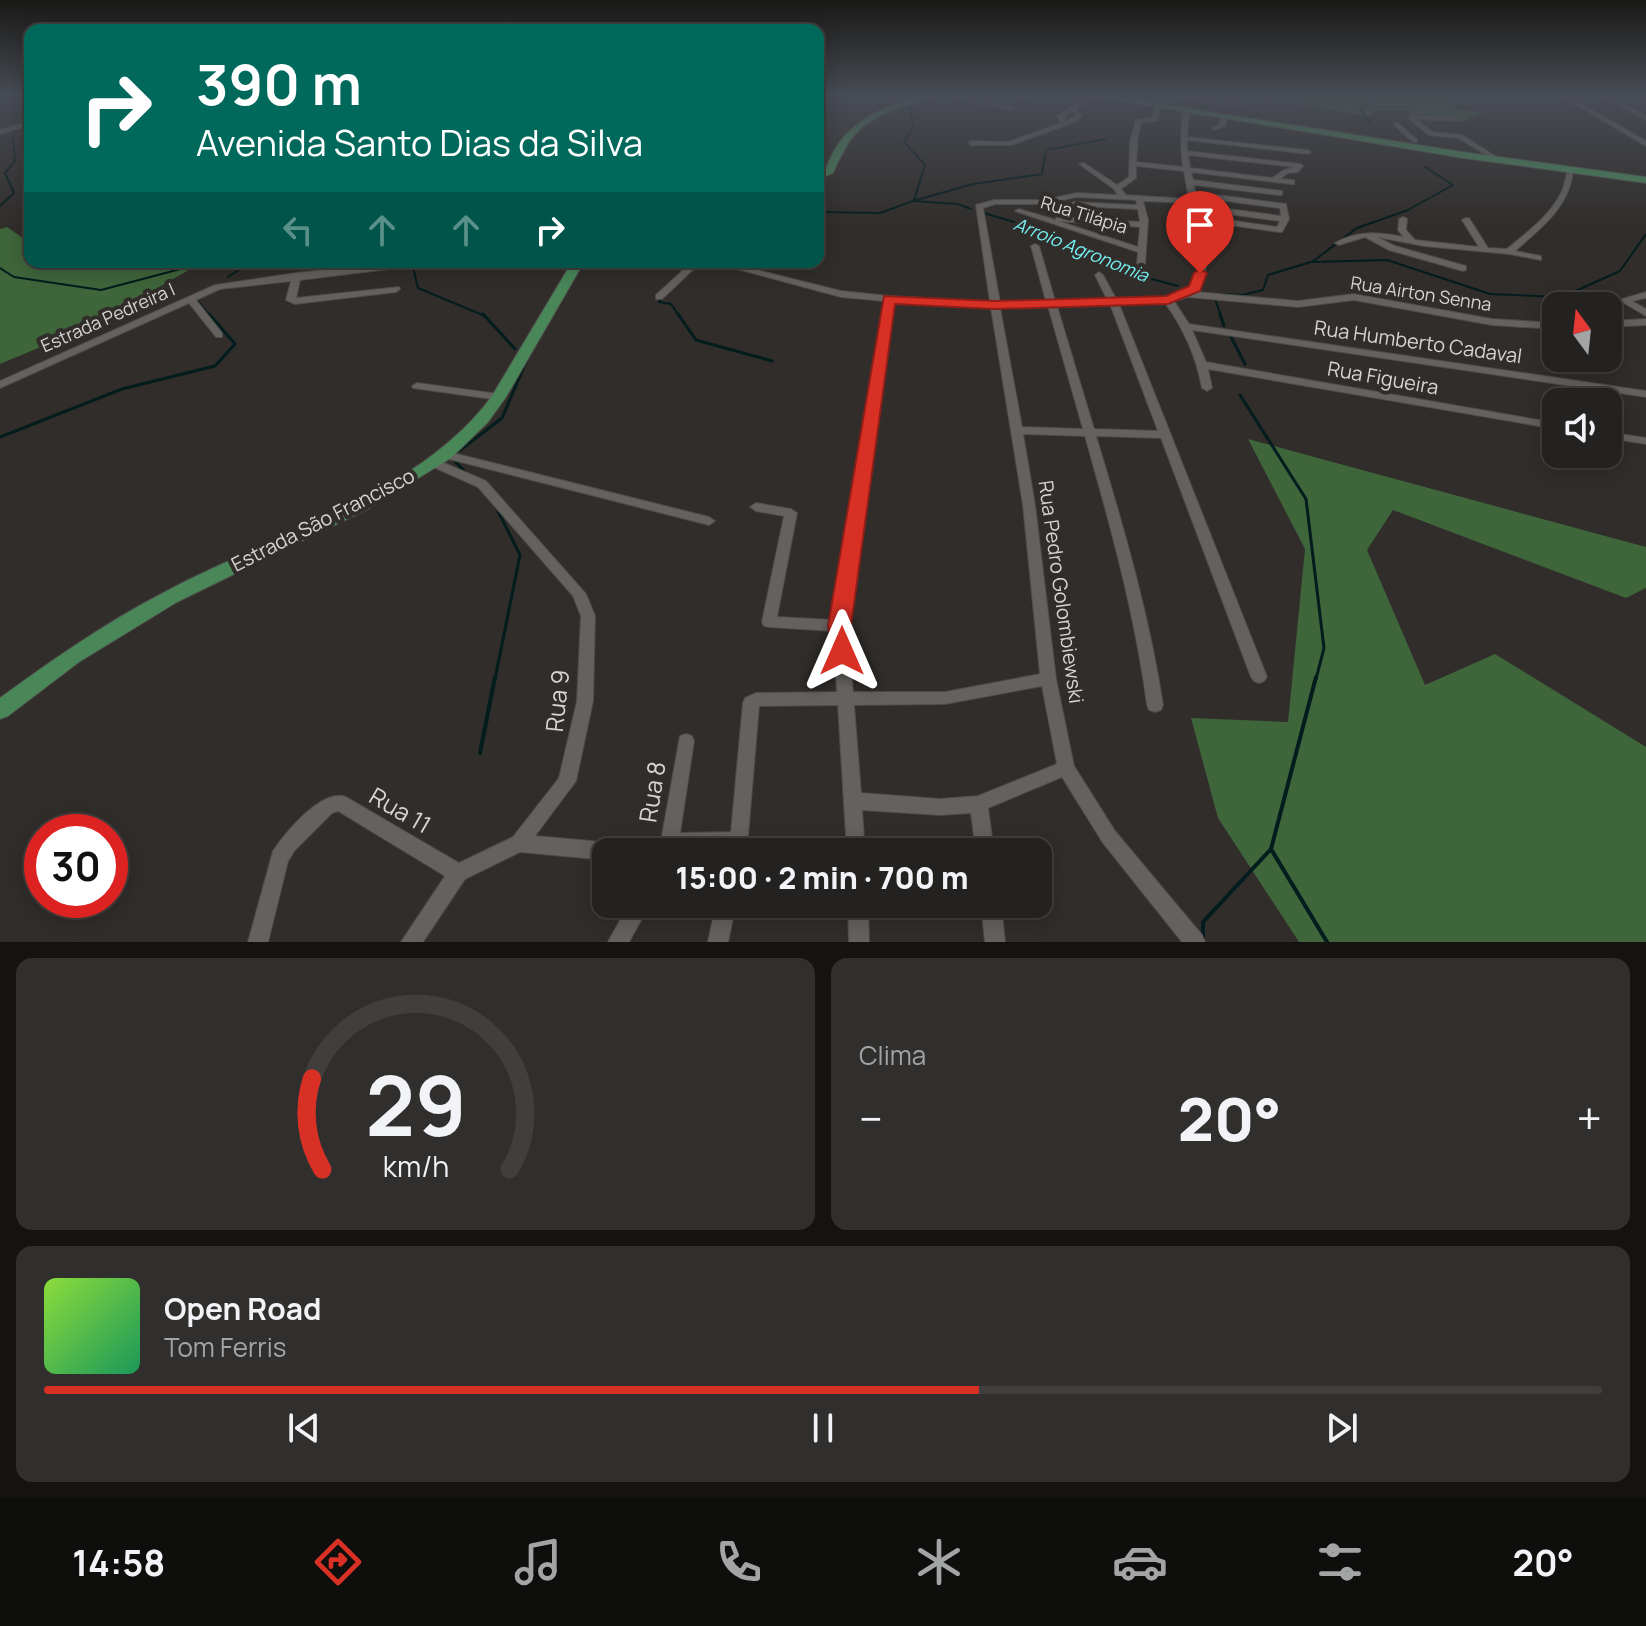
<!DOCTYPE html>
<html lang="pt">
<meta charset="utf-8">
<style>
:root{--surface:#242220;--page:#302f2d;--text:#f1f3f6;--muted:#a3a4a5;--line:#413f3e;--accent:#d93025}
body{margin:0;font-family:Manrope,sans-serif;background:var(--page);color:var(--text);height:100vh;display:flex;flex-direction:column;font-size:30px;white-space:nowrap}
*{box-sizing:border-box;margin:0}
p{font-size:26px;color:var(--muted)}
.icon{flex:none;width:44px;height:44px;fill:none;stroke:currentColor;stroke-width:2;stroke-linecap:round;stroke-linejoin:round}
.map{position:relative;height:942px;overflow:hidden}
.drawer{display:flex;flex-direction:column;gap:16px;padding:16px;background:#141312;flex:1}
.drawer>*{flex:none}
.hud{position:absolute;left:24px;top:24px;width:800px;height:244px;border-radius:16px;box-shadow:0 4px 20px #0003,0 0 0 2px var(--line);background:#00695c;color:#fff;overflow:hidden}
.needle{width:52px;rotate:345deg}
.buttons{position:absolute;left:1542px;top:292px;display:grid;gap:16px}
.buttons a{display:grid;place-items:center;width:80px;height:80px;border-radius:16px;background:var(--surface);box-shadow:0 4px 20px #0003,0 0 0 2px var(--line);font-size:40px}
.speed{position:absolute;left:24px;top:814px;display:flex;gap:16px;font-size:40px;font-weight:700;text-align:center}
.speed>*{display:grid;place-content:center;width:104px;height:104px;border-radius:50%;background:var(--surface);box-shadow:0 4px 20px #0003,0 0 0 2px var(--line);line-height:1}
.speed .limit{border:12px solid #d22;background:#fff;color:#111}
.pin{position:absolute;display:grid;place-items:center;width:68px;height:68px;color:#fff;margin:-82px -34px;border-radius:50% 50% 50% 0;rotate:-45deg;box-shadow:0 0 8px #0007}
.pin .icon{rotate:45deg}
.me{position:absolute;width:88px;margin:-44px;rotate:0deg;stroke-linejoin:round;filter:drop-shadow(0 0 6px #0008)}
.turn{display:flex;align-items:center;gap:28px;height:168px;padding:0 40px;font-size:36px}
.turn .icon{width:104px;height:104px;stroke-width:2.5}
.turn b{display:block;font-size:56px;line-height:68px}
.lanes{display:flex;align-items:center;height:76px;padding:0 40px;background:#0003;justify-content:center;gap:40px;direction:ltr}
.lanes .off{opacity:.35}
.big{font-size:60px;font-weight:800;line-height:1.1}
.drawer .widget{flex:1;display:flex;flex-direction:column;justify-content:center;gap:12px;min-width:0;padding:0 28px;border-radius:16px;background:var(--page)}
.drawer .dial{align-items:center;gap:0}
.dial svg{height:208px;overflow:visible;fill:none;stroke:var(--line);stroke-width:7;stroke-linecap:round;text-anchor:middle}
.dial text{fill:var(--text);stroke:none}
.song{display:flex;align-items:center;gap:24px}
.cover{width:96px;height:96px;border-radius:12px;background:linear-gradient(135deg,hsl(90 70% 55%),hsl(150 70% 35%))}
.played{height:8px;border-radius:4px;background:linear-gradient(90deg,var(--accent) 60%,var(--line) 60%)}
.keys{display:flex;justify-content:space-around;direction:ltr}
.heat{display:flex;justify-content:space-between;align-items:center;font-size:44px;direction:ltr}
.drawer .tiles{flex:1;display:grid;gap:16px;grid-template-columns:1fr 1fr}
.widget:last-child{grid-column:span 2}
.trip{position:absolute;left:592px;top:838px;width:460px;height:80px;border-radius:16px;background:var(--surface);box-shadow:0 4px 20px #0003,0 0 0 2px var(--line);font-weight:800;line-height:80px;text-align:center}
.tabs{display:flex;height:128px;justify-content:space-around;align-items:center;background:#0e0e0d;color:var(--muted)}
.tabs .icon{width:56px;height:56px}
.tabs .selected{color:var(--accent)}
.tabs b{font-size:36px;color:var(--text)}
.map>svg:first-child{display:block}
.forest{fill:#3f653b}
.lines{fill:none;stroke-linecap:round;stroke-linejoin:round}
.stream-far2{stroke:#031c1d;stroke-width:2}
.stream-far1{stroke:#031c1d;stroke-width:3}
.stream{stroke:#031c1d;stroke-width:4}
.minor-casing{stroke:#4d4b49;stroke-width:2}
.major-casing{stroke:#4d4b49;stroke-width:2}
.minor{fill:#64615e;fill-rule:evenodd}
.major{fill:#498759;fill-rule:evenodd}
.route{fill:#d93025;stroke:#8d1f18;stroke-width:2}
.labels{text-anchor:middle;stroke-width:8;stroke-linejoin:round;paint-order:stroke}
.far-street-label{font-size:18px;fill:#d6d5d3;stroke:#302d2a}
.far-water-label{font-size:18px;font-style:italic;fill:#75eef2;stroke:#302d2a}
.street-label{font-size:20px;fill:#d6d5d3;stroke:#302d2a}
.near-street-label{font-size:24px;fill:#d6d5d3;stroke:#302d2a}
</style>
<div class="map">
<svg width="1646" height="942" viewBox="0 0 1646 942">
<rect width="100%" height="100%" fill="#302d2a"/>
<g class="forest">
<path d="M1306,96h133l21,14 22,2 -20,10 -47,-2 -6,-9h-35l-2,5 -69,-10z"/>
<path d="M7,227l23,16v19l97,6 25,-6h112l-65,2 -38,22 4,9 -165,69v-135z"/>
<path d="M1248,439l398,108v41l-20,10 -233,-88 -26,40 58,135 70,-31 151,93v195h-347l-81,-124 -27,-100 97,4 17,-173z"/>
</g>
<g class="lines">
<g class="stream-far2">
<path d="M908,106l6,19 -10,17 21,23 -11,35"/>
<path d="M1371,124l-11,-16 20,-12"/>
<path d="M913,201l60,-17 69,-10 4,-24 60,-11"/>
<path d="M0,206l14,-13 -9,-20 10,-12 -2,-21"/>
<path d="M818,212l62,1 33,-12 45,3 13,5"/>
<path d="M984,213l53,16 99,46 42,11"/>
<path d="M1312,262l45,-34 51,-18 45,-25 -28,-18"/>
<path d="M413,267l5,21 67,28"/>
<path d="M0,268l14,9 87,13 106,-28"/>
<path d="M228,277l23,-15"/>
<path d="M1222,294l20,1 21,-5 5,-15 43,-13 76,-2 103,34 72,3 58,-26 26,-37"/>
<path d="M662,297l-3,5 12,2 8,12"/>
<path d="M196,299l14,17"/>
<path d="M1215,299l6,17"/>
</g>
<g class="stream-far1">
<path d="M483,314l32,35"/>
<path d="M678,314l18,26 76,21"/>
<path d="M1220,314l4,12"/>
<path d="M1230,335l15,29"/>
<path d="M1240,395l66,104 18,149 -8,31"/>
<path d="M0,437l122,-48 93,-23 20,-22 -26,-30"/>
<path d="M455,454l47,-36 24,-56"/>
<path d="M453,459l14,15"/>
<path d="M495,679l25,-124 -24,-48"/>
</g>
<g class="stream">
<path d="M1316,677l-45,172 56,93"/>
<path d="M480,753l15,-76"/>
<path d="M1203,942v-20l68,-73"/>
</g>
<defs>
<g id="minor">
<path d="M949,96h12l54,12 -3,2z"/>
<path d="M1021,96h8l-14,7 -5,-1z"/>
<path d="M1087,96h7l-18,13 6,6 -4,5 -11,5 -56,20h-40l-3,-2 3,-2 37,1 53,-19 -4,-7zM1072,111l4,4 -10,6 -3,-4z"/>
<path d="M1174,96h16l50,8 -3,2z"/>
<path d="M1561,96h7l78,45v5z"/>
<path d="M1603,96h7l36,20v4z"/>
<path d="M1158,104l3,2 -4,15 -16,1 -3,13 -2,27 47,5c-3,-20 -2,-37 0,-58l3,-2 3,2 -2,28 121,13 3,2 -3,2 -121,-14v11l113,13 3,2 -5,6 -10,1 -8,6 14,1v4h-3l-100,-12 2,8 89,11v4h-3l-85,-10 1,7 91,12 3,15 -7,13h-3l-78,-11c4,23 11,52 -5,71l102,9 56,-7 138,25 64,4v6l-64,-4 -138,-25 -56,7 -110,-10 -14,4 15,23 457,67v6l-454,-67 14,32 350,61v6l-348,-60 4,19 -5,3 -5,-3c-6,-32 -18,-59 -37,-85l-46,1 148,373 -3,4 -5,2 -5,-2 -3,-4 -90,-239 -65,-2c27,89 53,178 67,269l-2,5 -6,2 -6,-2 -2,-5c-12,-91 -37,-181 -62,-269l-62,-2 12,71 21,174 18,87 41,65 87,104 3,7h-23l-79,-99 -41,-66 -74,31 6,44h-18l-5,-39 -31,2 -78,-5 3,42h-18l-9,-147 -79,1 -11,130 2,4 -3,12h-18v-3l-70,3 21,-116 6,-2 6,2 2,5 -14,92 51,-1 12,-129 2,-5 11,-5 81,-1 -4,-61 -64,-4 -5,-1 -2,-4 22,-106 -28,-5 -6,-4 6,-4 35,6 6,4 -20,104 57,3 50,-319 -43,-4 -130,-35h14l116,29 48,5 101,6 -14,-97 18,-5h51l31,-7 42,2 -4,-6 -35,-25 5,-1 33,22 12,-8 1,-35 6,-22 16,-2 3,-12zM1188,155l107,12 -11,3 -12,8 -82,-10zM1136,166l48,5 5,28 -63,-4 -5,-6 15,-11zM1076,197l60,3 1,5 -63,-3 -4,2 4,2 64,3 2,13 -81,-5h-3v3l-37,-11 -4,2 123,41 -1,13 4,3 4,-3 3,-45 -5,-19 47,2c4,20 16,70 0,86 -14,13 -55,9 -74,10l-13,-24 -4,-3 -4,3 12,24 -52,2 -16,-55 -4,-2 -4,2 15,55 -46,1 -17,-94 12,-4h50zM1196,197l84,11 1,8 -83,-11zM1199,210l81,11 -3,6 -77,-11zM1058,221l82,6 -2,20zM893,302l98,6 32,197 17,169 -95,18h-92l-6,-66zM1110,304l48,127 -64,-2 -37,-123zM1048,306l35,123 -61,-2 -22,-119zM1042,686l15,78 -79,32 -38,3 -79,-6 -7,-88 91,-1z"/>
<path d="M1410,115l49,2 -2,3 -41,-1 17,13 29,3 33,21 -5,1 -32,-19 -29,-3 -21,-17z"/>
<path d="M1222,116l5,1 -2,9 -12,4v-2l6,-3z"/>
<path d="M30,121v4l-30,9v-4z"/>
<path d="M1394,123h4l19,17v2h-4l-19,-17z"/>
<path d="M818,161l14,9v2h-4l-10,-6z"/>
<path d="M1568,168l5,1c-2,37 -32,59 -58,82l26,5v4l-32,-6 -85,-8 -47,-9 18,9 71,20v4l-3,1 -74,-21 -24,-13 -26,8 -4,-2c22,-13 45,-11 69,-6l-6,-7 1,-11 4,-2 4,2 -1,11 9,10 64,7 -17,-27 4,-2h3l19,30 19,1c19,-16 43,-33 54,-56 4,-8 5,-17 7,-25z"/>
<path d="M400,262h25l-4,3 -121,15 -4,18 103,-11 1,2 -4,3 -101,12 -9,-4 5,-19 -71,8 -24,11 26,33v4h-6l-27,-34 -189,85v-7l215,-96 81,-12z"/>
<path d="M692,262h9l-39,37h-6v-4z"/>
<path d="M1646,292v6l-14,3 14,8v7l-27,-16z"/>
<path d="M1646,319v6l-38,2v-6z"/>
<path d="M417,383l82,11 5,3 -5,3 -86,-12 -1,-2z"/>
<path d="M1608,432l38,6v6l-38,-6z"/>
<path d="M445,451l264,66 6,4 -6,4 -268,-68 -2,-2 2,-2z"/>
<path d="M435,459l51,22 100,113 9,22 -2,85 -17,80 -41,55 78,7 7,3 2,6h-16v8l-86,-8 -55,27 -42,63h-22l44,-66 -107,-65 -6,2 -37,37 -7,11 -20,81h-20l25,-91c13,-19 49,-63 73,-54l113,66 54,-26 46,-59 18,-77 4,-85 -8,-20 -95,-109 -47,-21 -2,-3 2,-3z"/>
<path d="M629,904h21l-21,38h-21z"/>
<path d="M716,904h20l-8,38h-20z"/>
<path d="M848,904h20l1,38h-20z"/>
<path d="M981,904h20l4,38h-20z"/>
</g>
<g id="major">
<path d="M921,96h13c-9,5 -20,7 -30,10 -43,15 -53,27 -71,67l-15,6v-6l8,-4c15,-45 52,-61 95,-73z"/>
<path d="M1091,96h19l353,56 183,25v6l-183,-25z"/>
<path d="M572,262h12l-78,135 -18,25 -37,36 -83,51 -191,93 -98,60 -71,54 -8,3v-21c52,-38 105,-75 163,-105 106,-58 256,-97 329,-197z"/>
</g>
</defs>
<use href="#minor" class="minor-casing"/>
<use href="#major" class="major-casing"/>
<use href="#minor" class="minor"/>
<use href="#major" class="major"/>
</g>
<linearGradient id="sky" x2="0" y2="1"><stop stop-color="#1a1917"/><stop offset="0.42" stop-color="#484c55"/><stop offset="1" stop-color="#484c55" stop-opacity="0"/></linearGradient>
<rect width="1646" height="228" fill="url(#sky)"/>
<path class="route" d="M1200,269l7,4 -7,18 -32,13 -173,5 -100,-5 -44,322 2,25 -3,6 -8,3 -8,-3 -6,-31 56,-330 111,5 171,-5 23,-10 5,-13z"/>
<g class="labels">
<g class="far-street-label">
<text transform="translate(1084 215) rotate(17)" y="6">Rua Tilápia</text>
<text transform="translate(1421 294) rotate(9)" y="6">Rua Airton Senna</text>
<text transform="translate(108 318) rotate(-24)" y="6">Estrada Pedreira I</text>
</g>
<g class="far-water-label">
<text transform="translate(1081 250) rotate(22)" y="6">Arroio Agronomia</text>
</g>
<g class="street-label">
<text transform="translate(1418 342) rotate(8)" y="7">Rua Humberto Cadaval</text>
<text transform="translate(1383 378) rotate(10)" y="7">Rua Figueira</text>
<text transform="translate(323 520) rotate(-27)" y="7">Estrada São Francisco</text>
<text transform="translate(1061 592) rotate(82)" y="7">Rua Pedro Golombiewski</text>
</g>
<g class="near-street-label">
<text transform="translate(558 701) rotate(-84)" y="8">Rua 9</text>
<text transform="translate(653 792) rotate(-81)" y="8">Rua 8</text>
<text transform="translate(400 811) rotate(30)" y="8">Rua 11</text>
</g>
</g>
</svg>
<div class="buttons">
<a><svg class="needle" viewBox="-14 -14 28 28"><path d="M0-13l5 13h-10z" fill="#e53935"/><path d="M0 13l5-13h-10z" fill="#a3a4a5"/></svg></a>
<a><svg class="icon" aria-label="sound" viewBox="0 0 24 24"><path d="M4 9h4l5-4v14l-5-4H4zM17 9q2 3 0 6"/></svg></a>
</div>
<div class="speed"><div class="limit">30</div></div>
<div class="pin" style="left:1200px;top:273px;background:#d93025"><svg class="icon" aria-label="arrive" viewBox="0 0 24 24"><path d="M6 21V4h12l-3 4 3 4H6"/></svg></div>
<svg class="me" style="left:842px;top:651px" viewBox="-20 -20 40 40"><path d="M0-17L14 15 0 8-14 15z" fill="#d93025" stroke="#fff" stroke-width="4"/></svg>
<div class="trip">15:00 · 2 min · 700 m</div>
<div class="hud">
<div class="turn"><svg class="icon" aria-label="right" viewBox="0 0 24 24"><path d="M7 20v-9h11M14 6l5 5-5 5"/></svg><div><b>390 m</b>Avenida Santo Dias da Silva</div></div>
<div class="lanes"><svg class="icon off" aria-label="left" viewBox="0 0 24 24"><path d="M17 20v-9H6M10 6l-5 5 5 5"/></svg><svg class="icon off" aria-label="ahead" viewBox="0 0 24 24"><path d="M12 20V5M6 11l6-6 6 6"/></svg><svg class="icon off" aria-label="ahead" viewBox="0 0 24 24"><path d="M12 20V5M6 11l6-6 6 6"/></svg><svg class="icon" aria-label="right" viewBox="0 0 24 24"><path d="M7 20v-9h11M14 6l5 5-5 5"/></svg></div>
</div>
</div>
<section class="drawer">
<div class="tiles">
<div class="widget dial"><svg viewBox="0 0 100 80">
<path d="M14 69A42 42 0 1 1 86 69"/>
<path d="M14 69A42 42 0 0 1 10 34" stroke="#d93025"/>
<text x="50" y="56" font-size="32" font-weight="700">29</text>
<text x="50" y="72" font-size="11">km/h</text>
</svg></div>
<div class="widget"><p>Clima</p>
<div class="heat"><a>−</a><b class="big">20°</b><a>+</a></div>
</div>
<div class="widget">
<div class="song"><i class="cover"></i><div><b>Open Road</b><p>Tom Ferris</p></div></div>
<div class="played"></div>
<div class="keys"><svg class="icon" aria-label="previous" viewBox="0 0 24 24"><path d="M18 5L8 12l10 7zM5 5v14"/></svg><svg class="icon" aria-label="pause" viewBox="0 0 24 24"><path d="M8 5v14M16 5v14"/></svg><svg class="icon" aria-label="next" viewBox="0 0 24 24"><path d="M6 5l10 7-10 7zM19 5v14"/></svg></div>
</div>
</div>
</section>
<nav class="tabs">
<b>14:58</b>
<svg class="icon selected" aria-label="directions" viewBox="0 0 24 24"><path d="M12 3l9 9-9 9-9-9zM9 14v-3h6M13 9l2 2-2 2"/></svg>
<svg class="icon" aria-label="music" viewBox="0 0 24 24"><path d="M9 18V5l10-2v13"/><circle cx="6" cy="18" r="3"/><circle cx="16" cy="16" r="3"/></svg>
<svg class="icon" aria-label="phone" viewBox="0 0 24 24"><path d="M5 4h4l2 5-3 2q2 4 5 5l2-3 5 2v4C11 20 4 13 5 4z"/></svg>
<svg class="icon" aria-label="climate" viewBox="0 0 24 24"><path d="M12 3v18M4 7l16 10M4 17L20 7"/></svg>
<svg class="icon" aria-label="car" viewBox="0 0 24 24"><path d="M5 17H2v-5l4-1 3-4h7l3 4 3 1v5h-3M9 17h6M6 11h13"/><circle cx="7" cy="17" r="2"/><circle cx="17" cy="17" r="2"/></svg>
<svg class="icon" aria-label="filters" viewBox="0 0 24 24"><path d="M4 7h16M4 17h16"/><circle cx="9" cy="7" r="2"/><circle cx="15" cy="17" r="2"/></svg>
<b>20°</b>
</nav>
